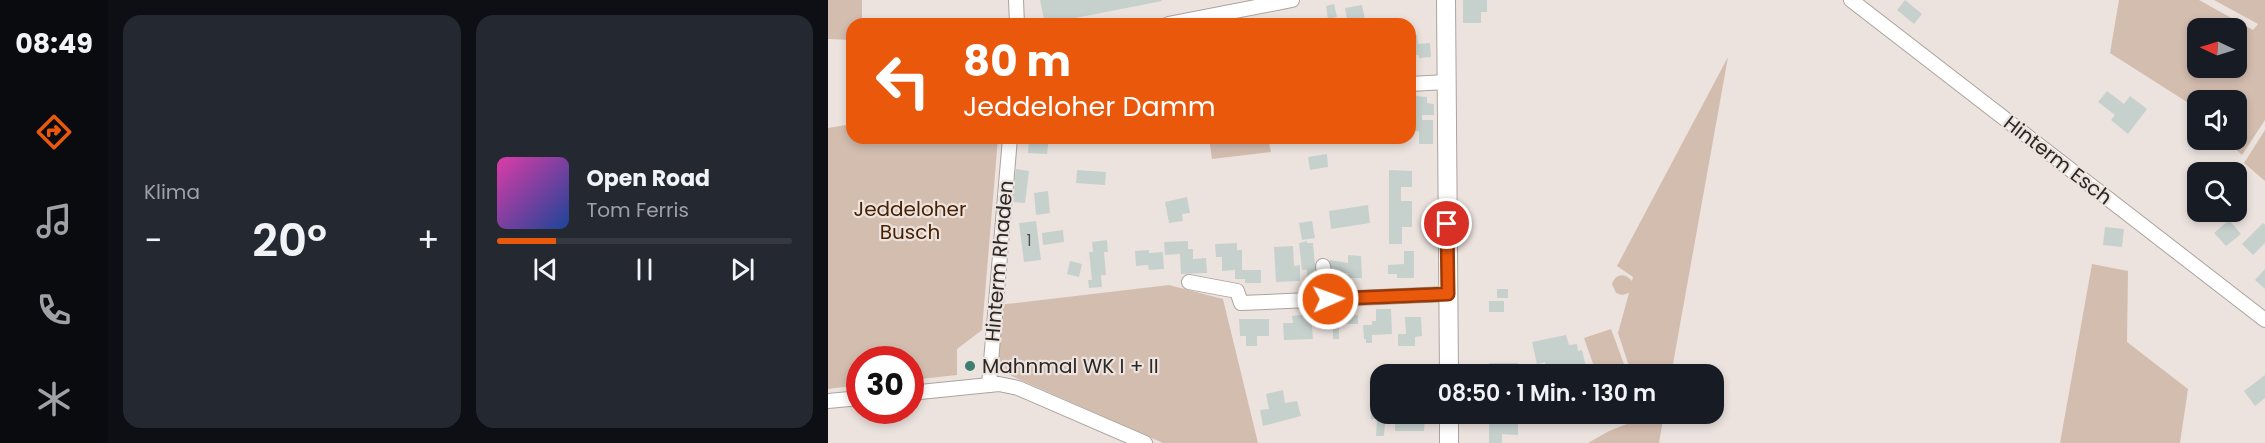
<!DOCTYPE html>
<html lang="de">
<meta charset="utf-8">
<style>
:root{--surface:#171b24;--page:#242831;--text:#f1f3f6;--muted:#9ea1a6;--line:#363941;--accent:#ea580c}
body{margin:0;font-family:Poppins,sans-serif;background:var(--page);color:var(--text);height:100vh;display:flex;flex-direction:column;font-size:22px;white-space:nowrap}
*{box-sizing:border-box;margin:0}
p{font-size:20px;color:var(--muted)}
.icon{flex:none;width:33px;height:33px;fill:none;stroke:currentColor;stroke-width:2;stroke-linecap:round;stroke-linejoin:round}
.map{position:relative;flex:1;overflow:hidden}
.details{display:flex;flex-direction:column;gap:15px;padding:15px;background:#0d0f14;width:720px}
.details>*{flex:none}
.top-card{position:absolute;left:18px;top:18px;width:570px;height:126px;border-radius:18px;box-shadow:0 3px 9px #0003;background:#ea580c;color:#fff;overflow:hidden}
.needle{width:39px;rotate:274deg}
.tools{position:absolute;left:1359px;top:18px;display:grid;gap:12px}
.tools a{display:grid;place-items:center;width:60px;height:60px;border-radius:12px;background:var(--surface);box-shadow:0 3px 9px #0003;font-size:30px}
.speed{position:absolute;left:18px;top:346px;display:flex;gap:12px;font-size:30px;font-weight:700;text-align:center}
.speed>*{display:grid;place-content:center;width:78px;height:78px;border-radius:50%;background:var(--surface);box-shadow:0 3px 9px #0003;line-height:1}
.speed .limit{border:9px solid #d22;background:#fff;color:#111}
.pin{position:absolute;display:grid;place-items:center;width:51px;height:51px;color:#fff;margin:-26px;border:3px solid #fff;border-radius:50%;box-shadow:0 2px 6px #0007}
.me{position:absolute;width:66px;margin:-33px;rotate:88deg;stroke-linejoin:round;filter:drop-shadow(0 0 4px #0008)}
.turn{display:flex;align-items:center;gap:21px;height:126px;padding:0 18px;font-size:27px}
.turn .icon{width:78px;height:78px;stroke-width:2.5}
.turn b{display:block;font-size:42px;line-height:51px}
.big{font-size:45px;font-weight:600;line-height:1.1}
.details .tile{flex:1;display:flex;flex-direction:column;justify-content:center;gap:9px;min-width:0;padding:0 21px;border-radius:18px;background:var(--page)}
.song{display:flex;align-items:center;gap:18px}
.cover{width:72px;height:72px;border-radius:9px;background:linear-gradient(135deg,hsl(320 70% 55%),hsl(220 70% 35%))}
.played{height:6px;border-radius:3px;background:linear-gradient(90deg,var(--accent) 20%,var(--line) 20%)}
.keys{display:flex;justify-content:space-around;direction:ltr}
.heat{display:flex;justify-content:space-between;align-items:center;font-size:33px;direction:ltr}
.details .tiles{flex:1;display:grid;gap:15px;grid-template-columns:repeat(2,1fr)}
.trip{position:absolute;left:542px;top:364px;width:354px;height:60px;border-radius:18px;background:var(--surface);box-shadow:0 3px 9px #0003;font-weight:600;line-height:60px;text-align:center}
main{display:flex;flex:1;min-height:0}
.tabs{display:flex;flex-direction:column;width:108px;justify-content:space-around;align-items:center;background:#090b0e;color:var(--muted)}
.tabs .icon{width:42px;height:42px}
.tabs .selected{color:var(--accent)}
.tabs b{font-size:27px;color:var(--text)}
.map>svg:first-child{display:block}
.green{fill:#d3bdaf;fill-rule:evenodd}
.building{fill:#c6d1ce}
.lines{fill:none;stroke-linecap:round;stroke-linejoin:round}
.minor-casing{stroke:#aca39e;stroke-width:16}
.major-casing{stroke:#aca39e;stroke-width:20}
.minor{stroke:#fff;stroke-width:14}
.major{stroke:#fff;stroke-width:18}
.route-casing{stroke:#983908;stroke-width:15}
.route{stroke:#ea580c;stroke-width:10}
.poi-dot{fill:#3c7f70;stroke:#ece3de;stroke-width:2}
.labels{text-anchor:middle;stroke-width:4.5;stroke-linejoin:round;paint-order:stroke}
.number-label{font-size:16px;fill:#51524f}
.street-label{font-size:20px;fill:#2a2725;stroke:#ece3de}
.park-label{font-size:20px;fill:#482103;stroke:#ece3de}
.poi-label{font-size:20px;fill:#2a2725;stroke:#ece3de;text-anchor:start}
</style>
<main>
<nav class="tabs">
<b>08:49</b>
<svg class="icon selected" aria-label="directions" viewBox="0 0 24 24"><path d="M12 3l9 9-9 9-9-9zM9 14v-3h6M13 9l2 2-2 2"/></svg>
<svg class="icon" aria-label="music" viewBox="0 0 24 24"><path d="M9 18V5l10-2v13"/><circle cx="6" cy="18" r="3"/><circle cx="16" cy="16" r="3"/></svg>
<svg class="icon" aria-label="phone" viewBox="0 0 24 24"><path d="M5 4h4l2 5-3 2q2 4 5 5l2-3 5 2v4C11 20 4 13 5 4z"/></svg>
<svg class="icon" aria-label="climate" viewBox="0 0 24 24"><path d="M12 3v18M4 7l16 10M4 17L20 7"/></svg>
</nav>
<section class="details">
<div class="tiles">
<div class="tile"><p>Klima</p>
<div class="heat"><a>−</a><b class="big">20°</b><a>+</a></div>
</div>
<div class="tile">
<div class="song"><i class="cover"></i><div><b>Open Road</b><p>Tom Ferris</p></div></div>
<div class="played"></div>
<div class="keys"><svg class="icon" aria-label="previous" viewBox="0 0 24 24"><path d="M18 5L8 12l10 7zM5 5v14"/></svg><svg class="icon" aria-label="pause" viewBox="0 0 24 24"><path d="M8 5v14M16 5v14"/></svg><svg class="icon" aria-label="next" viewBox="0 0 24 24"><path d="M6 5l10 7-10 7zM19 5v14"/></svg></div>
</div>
</div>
</section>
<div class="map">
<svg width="1437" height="443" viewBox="0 0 1437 443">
<rect width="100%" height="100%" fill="#ece3de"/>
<g class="green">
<path d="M0,0h34v24h-10v16l-24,-1z"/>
<path d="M1291,0h80l54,30 5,-6 -44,-24h51v120l-23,35 -16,-15h10v-40h-38l-1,11 -7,-7 -80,-51zM1370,28h38v40h-38z"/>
<path d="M900,57l-57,318h-39l-14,-42 11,-40 -7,2 -6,-2 -4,-9c3,-10 13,-12 20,-3l1,-4 -16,-11z"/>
<path d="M24,124v14h146l-16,192 -25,19v26l-46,5 -1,-20h-50l-1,25 -31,4v-261z"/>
<path d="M1437,130v51l-21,-18z"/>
<path d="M381,138h59l3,14 -59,7z"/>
<path d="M1264,264l36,7 -1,71 61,47 -8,54h-120z"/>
<path d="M341,285l54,14 35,144h-95l-165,-73 -4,-11 5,-54z"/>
<path d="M783,329l17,46h-31l-13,-37z"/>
<path d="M817,414h19l-5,29h-71l21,-12 36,-14z"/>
</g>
<g class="building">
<path d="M212,0h122v1l-117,23z"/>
<path d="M635,0h24v12h-6v11h-18z"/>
<path d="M1077,0l17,14 -8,10 -17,-14z"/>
<path d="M506,4l3,13 -9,2 -2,-13z"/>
<path d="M534,5l4,19h-18l-3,-16z"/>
<path d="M589,35l1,9 12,-1 1,14 -12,1v-3h-9v-19z"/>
<path d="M1279,91l17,13 6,-8 17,13 -19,25 -17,-14 4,-5 -17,-13z"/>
<path d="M582,94h4v2l13,1v6l7,1v11h-12v5h11v24h-14v-13h-9z"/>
<path d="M201,138h20l-2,16 -19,-1z"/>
<path d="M499,154l1,13 -18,3 -2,-13z"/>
<path d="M188,169l13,2 -4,32 -13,-1z"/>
<path d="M249,170l29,2 -1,13 -29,-2z"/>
<path d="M561,170l23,1v16h-11v14h11v26h-10v17h-13z"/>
<path d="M220,191l2,22 -14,2 -2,-22z"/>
<path d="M359,197l3,16 -8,1 1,7 -14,2 -4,-21z"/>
<path d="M540,205l2,18 -39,6 -2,-18z"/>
<path d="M1401,220l12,14 -15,12 -12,-13z"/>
<path d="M208,221l5,39 -17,2 -5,-39z"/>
<path d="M484,221l3,17 -13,2 -3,-17z"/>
<path d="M1435,223l2,2v18l-12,12 -11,-11z"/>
<path d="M1277,227l19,2 -2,18 -19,-2z"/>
<path d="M235,230l1,12 -21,3 -1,-12z"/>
<path d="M279,240l1,12h-4l2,23h-5l1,12 -13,1 -1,-8h4l-3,-28h4l-1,-10z"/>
<path d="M360,241v8h5v10l13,-1 1,15 -26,1 -1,-20 -15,1 -1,-13z"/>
<path d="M479,241v2h6l2,22 6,-1 1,17 -14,1 -1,-12h-5l-3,-27z"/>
<path d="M409,243v7h5v20h19v13h-16v-4h-10v-9l-13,1v-14h-6l-1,-13z"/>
<path d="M465,246l1,20 6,-1v16l-24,1 -2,-35z"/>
<path d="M321,250v3l14,-1 1,17 -15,1 -1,-5 -12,1 -1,-15z"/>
<path d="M576,251h10v27h-17v-4h-9v-9l16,-1z"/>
<path d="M520,255l13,1 1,22h-14v-5h-18v-13l18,3z"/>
<path d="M242,261l12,3 -3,13 -12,-3z"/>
<path d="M1437,269v20l-10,-9z"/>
<rect x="669" y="289" width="11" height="9"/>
<rect x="661" y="301" width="15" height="11"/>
<path d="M525,308v7h5v9h-18l-1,-15z"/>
<path d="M548,309h15l1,25 -20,1v8h-6v-4h-2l-1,-14h9v-4h4z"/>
<path d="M483,314l2,25 -29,1 -1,-17h10l-1,-7z"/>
<path d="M577,317h16l1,19 -7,1v9h-17v-12h8z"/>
<path d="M411,319h30v17h-12v10h-11v-10h-6z"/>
<path d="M511,323v16h-6v-15z"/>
<path d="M738,335l3,10 8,-1 1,7 4,-1 4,17h3l2,8h-18l-1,-4 -14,4h-69v-12h29v7h29l-2,-8 -8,2 -5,-22z"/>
<path d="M1437,375v23l-10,8 -11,-15z"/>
<path d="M455,390l2,13 12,-2 4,15 -38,10 -3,-16 9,-1 -3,-15z"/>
<path d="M543,398h9v16h45l-1,17h-29v-9h-10l-1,14h-8l1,-17h-6z"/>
<path d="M661,418h29v17l-16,-1v9h-13z"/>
</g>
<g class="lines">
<defs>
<g id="minor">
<path d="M188,0l1,24"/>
<path d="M1023,0l414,320"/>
<path d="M340,24l124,-24"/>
<path d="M582,84l37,-2"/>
<path d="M495,266l5,33"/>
<path d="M361,282l48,9 4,12 207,-9"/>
<path d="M161,385l21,-247"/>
<path d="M82,393l89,-9 19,4 127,55"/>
<path d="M0,401l32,-3"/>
</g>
<g id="major">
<path d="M618,0l3,375"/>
<path d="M621,443v-29"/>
</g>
</defs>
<use href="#minor" class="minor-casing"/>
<use href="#major" class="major-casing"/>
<use href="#minor" class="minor"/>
<use href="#major" class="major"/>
</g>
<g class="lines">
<defs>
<path id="route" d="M500,299l120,-5 -1,-70"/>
</defs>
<use href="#route" class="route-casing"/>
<use href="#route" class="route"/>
</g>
<circle class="poi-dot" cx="142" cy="366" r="6"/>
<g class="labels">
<g class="number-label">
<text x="201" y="246">1</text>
</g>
<g class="street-label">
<text transform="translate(1230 160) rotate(38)" y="7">Hinterm Esch</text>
<text transform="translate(171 261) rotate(-85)" y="7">Hinterm Rhaden</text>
</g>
<g class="park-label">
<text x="82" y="216">Jeddeloher<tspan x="82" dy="23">Busch</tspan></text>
</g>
<g class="poi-label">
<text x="154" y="373">Mahnmal WK I + II</text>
</g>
</g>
</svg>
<div class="tools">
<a><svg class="needle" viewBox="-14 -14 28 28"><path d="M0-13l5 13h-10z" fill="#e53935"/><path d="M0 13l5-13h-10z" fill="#9ea1a6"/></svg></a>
<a><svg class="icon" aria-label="sound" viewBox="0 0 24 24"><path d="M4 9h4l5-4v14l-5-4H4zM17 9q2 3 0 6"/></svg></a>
<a><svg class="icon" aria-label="search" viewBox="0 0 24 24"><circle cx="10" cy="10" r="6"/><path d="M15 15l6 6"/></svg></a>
</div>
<div class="speed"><div class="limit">30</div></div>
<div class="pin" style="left:619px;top:224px;background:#d93025"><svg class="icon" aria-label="arrive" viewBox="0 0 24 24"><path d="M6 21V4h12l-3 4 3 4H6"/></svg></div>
<svg class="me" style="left:500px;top:299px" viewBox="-20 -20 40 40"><circle r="17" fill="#ea580c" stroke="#fff" stroke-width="3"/><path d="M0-11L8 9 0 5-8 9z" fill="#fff"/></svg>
<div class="trip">08:50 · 1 Min. · 130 m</div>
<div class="top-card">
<div class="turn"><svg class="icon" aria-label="left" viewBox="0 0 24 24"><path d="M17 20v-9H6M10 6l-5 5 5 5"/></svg><div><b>80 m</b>Jeddeloher Damm</div></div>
</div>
</div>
</main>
